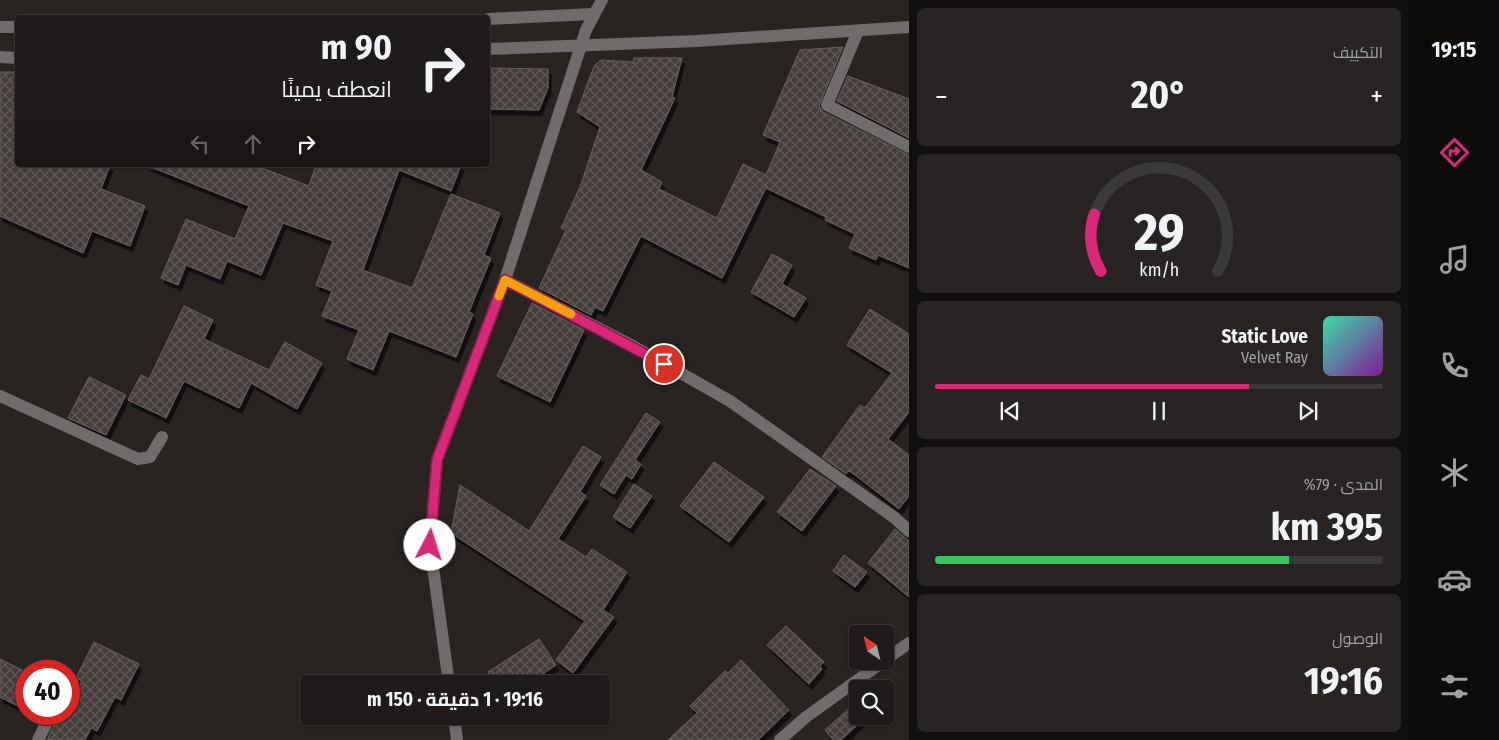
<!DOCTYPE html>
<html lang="ar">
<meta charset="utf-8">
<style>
:root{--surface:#1f1b1a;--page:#272423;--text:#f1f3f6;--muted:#a1a1a2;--line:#3c3939;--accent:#db2777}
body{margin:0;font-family:"Fira Sans Condensed",Cairo,sans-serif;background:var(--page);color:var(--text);direction:rtl;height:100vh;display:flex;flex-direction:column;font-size:19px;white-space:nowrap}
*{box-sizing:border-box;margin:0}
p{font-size:16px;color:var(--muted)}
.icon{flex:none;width:28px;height:28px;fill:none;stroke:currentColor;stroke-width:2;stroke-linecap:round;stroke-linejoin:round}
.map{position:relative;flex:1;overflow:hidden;direction:ltr}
.panel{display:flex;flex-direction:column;gap:8px;padding:8px;background:#110f0e;width:500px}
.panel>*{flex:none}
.hud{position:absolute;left:15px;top:15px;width:475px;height:152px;border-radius:5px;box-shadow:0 1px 4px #0004,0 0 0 1px var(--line);direction:rtl;background:#1f1b1a;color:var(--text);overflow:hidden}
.needle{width:32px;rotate:325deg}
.buttons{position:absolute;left:849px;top:625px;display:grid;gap:10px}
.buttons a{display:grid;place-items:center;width:45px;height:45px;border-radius:5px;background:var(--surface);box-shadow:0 1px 4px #0004,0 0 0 1px var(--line);font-size:25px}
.speed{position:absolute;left:15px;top:660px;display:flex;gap:10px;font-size:25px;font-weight:700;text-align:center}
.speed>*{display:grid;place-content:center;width:65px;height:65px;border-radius:50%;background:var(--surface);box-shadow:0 1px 4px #0004,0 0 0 1px var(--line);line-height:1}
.speed .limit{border:8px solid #d22;background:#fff;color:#111}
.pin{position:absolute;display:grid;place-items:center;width:42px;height:42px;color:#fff;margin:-21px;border:2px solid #fff;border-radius:50%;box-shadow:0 1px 5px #0007}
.me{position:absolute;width:55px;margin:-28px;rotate:5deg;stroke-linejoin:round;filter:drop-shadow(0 0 4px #0008)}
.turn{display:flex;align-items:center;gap:18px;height:105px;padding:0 15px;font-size:22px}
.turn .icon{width:65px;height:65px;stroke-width:2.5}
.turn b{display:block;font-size:35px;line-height:42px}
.lanes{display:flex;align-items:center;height:48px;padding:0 15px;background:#0003;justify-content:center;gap:25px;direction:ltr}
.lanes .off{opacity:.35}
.big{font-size:38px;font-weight:700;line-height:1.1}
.panel .card{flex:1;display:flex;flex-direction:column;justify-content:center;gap:8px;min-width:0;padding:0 18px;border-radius:8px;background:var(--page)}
.panel .dial{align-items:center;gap:0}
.dial svg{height:130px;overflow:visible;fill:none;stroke:var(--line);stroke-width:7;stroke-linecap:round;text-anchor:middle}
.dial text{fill:var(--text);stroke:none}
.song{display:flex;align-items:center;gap:15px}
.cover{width:60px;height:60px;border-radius:8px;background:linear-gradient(135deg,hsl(160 70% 55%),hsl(290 70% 35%))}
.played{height:5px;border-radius:2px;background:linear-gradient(90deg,var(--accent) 70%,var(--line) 70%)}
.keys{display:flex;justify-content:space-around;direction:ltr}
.heat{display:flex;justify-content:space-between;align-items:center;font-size:28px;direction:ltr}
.charge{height:8px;border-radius:4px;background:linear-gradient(90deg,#34c759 79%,var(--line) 0)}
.trip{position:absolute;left:300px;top:675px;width:310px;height:50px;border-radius:5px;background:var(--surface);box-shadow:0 1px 4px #0004,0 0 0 1px var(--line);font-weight:700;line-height:50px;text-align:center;direction:rtl}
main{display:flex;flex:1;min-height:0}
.dock{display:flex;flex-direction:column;width:90px;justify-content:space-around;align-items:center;background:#0c0b0a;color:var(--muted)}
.dock .icon{width:35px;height:35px}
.dock .selected{color:var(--accent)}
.dock b{font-size:22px;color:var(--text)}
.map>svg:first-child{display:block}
.building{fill:url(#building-cross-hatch);stroke:#66605e;filter:url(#shadow)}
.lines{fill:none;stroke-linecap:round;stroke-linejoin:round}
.minor{stroke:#6f6c6b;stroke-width:12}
.route-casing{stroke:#8e194d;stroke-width:12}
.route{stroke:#db2777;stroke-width:9}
.slow{stroke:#f59e0b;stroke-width:9}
</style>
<main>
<nav class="dock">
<b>19:15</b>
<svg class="icon selected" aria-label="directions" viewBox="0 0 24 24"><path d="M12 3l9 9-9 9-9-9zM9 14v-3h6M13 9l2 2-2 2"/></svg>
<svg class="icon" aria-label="music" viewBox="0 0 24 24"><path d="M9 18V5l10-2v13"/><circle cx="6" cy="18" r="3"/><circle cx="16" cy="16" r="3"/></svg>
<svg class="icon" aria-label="phone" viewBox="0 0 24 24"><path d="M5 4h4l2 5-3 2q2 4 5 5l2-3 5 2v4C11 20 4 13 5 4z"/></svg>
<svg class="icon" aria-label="climate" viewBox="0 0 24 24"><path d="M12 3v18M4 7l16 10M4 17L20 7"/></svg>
<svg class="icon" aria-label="car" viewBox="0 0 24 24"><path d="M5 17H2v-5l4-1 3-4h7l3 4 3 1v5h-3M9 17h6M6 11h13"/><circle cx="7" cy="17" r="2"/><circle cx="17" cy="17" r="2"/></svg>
<svg class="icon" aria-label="filters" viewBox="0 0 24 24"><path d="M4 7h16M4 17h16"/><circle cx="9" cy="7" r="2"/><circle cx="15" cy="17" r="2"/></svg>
</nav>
<section class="panel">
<div class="card"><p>التكييف</p>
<div class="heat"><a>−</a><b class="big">20°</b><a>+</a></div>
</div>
<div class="card dial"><svg viewBox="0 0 100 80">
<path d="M14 69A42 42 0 1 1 86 69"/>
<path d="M14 69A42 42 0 0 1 10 34" stroke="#db2777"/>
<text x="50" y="56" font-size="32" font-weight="700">29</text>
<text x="50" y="72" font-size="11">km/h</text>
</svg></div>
<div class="card">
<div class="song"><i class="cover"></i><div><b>Static Love</b><p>Velvet Ray</p></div></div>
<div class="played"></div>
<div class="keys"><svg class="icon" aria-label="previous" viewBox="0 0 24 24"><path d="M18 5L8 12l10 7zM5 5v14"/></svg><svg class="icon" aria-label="pause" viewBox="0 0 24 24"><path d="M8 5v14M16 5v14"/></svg><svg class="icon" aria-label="next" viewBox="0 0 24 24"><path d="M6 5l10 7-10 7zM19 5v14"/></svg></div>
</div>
<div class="card"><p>المدى · 79%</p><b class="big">395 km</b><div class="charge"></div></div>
<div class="card"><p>الوصول</p><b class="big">19:16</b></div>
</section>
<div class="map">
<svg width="909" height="740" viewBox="0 0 909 740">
<defs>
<pattern id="building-cross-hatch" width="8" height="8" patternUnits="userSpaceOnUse" patternTransform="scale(1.25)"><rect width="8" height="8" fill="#443e3b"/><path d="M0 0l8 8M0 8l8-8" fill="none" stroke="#5f5957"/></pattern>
<filter id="shadow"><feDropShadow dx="3" dy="5.5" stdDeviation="0" flood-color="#0009"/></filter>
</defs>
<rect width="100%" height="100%" fill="#292422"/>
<g class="building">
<path d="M843,47l-24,59 4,6 86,43v113l-31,-13 -2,5 -27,-12 6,-14 -30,-14 1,-3 -60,-29 -44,90 -81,-42 -38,75 -8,-4 -4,8 -52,-27 27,-58 -5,-2 19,-41 20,-60 -23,-15 17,-46 7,-6 32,2 1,-4h48l-10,39 3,1 -34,72 21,12 -3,7 58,29 26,-54 23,11 14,-33 -17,-7 37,-85z"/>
<path d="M488,68l60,1v19l-9,22 -51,-1z"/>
<path d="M0,72h18v93h92l-9,24 44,17 -15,40 -38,-15 -9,22 -83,-37z"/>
<path d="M848,76l61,23v39l-72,-37z"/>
<path d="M146,165h108l55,21 7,-21h145l-10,26 -52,-21 -36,100 49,18 39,-94 49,19 -16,42 7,3 -22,54 4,2 -17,43 -67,-26 -16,39 -26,-11 12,-29 -37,-14 10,-25 -16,-6 17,-44 -50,-18 -22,52 -34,-14 -7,18 -34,-14 -8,20 -17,-7 25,-59 49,20 14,-33z"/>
<path d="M772,254l20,11 -10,19 24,14 -12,19 -43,-25z"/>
<path d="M532,303l52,27 -34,72 -53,-26z"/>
<path d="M184,306l29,14 -9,19 65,31 16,-28 37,21 -25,46 -46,-26 -12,25 -55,-27 -18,37 -38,-18 13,-25 8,4z"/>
<path d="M870,309l39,25v78l-21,27 21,16v41l-10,13 -48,-37 -3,-1 -2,3 -24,-17 38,-52 5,3 27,-35 -45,-28z"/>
<path d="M89,377l37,18 -20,40 -38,-17z"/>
<path d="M646,413l14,9 -25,38 6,4 -9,15 -6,-4 -12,19 -14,-9z"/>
<path d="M583,446l18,11 -21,35 6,4 -28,43 28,18 6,-8 35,23 -24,38 11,7 -41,56 -17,-13 29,-39 -134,-88 9,-48 69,46z"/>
<path d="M714,462l50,35 -35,45 -49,-36z"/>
<path d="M810,469l26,17 -34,45 -25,-19z"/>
<path d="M634,484l18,12 -22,32 -17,-11z"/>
<path d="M895,529l14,12v56l-41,-34z"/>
<path d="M844,555l23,17 -12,15 -22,-16z"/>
<path d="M786,626l38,36 -4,4 2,3 -13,15 -42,-39z"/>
<path d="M539,639l17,26 -28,19h-33l-7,-12z"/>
<path d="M94,642l45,22 -18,36 -6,-3 -18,34 -6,-3 -6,12h-38l12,-26h10v-6l13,-27 -6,-3z"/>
<path d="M0,659l26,13v38l-26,-13z"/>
<path d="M741,660l48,50 -31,30h-90l29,-27 -7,-7 35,-35 3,2z"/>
<path d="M852,706l6,7v3l6,3 -23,21h-8l-8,-10z"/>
</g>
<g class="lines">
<g class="minor">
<path d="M488,19l106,-5"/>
<path d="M0,27h18"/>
<path d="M858,31l-31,74 82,42"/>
<path d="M488,49l209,-8 212,-14"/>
<path d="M0,57l18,1"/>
<path d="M505,280l126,65 99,56 165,117 14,13"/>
<path d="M0,396l138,63 12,-2 12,-20"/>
<path d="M885,660l24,-17"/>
<path d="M449,684l-19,-139 7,-85 68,-180 81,-250 16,-30"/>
<path d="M454,716l3,24"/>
<path d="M38,740l13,-26"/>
<path d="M780,740l26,-23 78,-56"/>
</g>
</g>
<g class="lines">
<defs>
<path id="route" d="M430,545l7,-85 68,-180 159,84"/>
</defs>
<use href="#route" class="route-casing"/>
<use href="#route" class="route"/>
<path class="slow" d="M499,296l6,-16 66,34"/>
</g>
</svg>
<div class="buttons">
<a><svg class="needle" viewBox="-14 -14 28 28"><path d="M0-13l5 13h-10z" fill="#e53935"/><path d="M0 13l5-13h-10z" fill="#a1a1a2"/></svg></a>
<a><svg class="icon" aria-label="search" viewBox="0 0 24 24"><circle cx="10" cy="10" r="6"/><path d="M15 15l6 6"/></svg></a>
</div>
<div class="speed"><div class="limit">40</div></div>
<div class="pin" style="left:664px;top:364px;background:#d93025"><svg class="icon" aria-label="arrive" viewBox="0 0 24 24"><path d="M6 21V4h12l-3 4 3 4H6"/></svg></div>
<svg class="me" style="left:430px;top:545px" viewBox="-20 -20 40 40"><circle r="19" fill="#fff"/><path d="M0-13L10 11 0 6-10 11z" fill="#db2777"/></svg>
<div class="trip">19:16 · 1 دقيقة · 150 m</div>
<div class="hud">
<div class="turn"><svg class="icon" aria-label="right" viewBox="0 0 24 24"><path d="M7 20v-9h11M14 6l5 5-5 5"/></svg><div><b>90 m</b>انعطف يمينًا</div></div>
<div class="lanes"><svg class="icon off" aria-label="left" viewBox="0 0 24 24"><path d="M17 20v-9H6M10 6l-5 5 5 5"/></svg><svg class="icon off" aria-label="ahead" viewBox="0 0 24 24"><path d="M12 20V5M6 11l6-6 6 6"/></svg><svg class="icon" aria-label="right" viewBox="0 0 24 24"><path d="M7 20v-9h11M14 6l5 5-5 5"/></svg></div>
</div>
</div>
</main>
